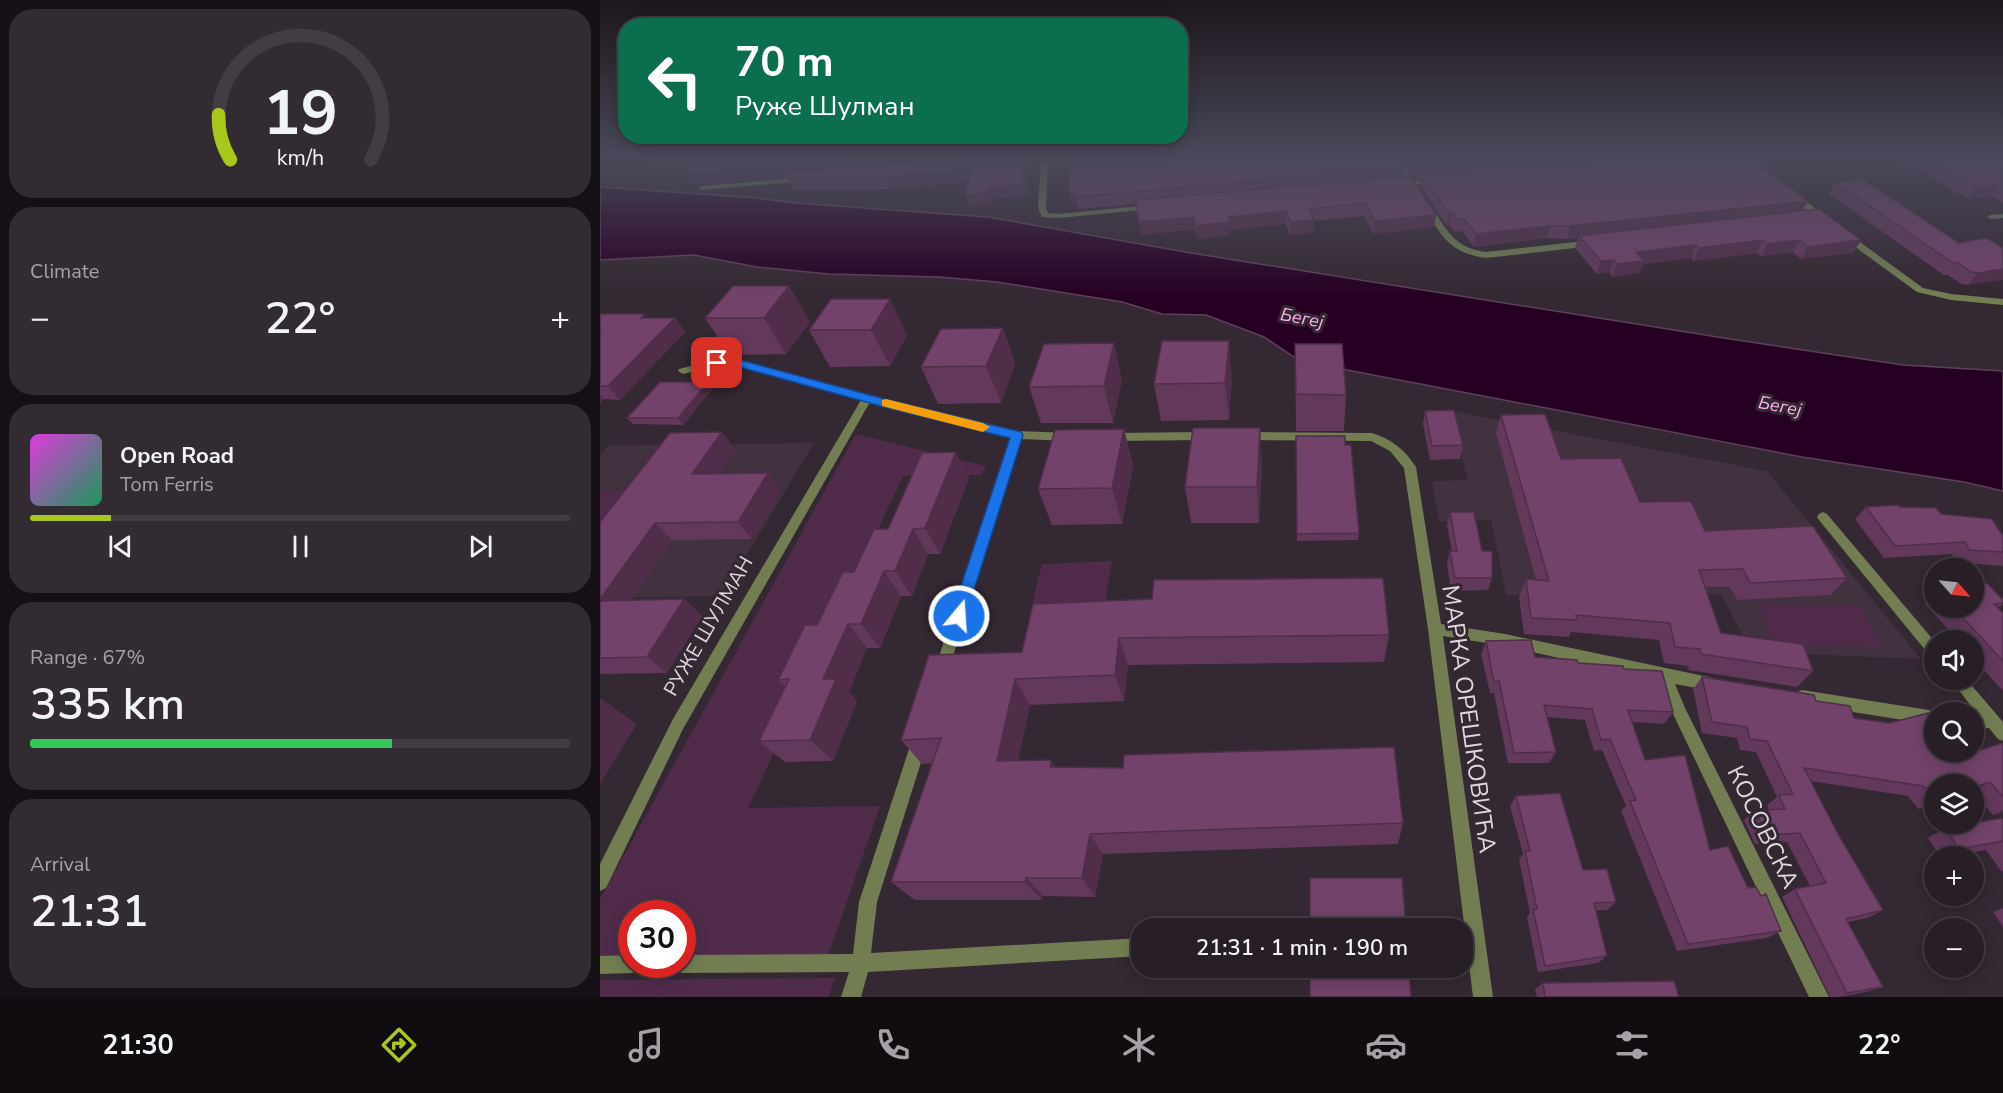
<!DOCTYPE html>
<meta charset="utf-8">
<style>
:root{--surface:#271e26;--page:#332b32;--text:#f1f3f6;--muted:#a4a2a7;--line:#433c43;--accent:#a8c71d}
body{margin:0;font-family:"Nunito Sans",sans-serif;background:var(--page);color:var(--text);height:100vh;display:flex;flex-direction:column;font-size:22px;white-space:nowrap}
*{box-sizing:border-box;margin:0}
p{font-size:20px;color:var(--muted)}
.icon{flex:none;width:33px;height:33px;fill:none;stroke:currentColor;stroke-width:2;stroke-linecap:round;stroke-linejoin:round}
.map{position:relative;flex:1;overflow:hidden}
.sheet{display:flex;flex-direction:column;gap:9px;padding:9px;background:#151015;width:600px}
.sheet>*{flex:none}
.banner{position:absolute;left:18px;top:18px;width:570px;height:126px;border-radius:24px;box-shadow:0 3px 15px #0003,0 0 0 2px var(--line);background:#0b6e4f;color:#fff;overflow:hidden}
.needle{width:39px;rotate:117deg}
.buttons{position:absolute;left:1324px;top:558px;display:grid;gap:12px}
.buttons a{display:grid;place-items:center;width:60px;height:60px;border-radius:50%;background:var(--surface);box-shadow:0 3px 15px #0003,0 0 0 2px var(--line);font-size:30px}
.speed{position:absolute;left:18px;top:900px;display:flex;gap:12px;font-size:30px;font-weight:700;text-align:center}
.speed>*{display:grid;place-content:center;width:78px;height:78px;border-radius:50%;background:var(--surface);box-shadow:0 3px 15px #0003,0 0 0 2px var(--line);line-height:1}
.speed .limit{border:9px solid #d22;background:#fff;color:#111}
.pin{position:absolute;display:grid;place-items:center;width:51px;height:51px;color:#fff;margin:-26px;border-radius:12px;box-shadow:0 3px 9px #0006}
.me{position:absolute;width:66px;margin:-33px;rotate:18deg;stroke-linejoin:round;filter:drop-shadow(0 0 4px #0008)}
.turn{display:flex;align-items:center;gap:21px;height:126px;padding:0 18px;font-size:27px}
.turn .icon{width:78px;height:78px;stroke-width:2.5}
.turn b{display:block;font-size:42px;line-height:51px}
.big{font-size:45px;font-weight:600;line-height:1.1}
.sheet .widget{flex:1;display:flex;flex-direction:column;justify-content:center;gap:9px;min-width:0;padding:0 21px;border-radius:24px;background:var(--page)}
.sheet .dial{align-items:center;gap:0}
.dial svg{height:156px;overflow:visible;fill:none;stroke:var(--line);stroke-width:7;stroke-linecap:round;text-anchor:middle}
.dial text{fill:var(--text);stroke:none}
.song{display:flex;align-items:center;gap:18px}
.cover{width:72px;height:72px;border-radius:9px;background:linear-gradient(135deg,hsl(300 70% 55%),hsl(150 70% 35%))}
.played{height:6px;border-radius:3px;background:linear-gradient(90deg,var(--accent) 15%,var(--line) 15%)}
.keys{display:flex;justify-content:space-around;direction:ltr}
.heat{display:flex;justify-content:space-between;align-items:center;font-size:33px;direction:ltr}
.charge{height:9px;border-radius:4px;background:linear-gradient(90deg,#34c759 67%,var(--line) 0)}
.trip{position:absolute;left:531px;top:918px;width:342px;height:60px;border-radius:24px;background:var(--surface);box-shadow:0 3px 15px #0003,0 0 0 2px var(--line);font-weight:600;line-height:60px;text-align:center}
.tabs{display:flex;height:96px;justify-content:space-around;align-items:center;background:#100c0f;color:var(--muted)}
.tabs .icon{width:42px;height:42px}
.tabs .current{color:var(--accent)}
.tabs b{font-size:27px;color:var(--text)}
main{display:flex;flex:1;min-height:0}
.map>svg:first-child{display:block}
.built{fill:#42313f}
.green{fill:#502c4a}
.water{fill:#260022;stroke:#5e405a;stroke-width:1.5}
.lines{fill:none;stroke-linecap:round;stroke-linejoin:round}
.street{fill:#727e52;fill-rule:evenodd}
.wall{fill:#62395b}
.shaded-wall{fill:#502e4a}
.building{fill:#72426a;stroke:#502e4a;stroke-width:1.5}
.route{fill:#1a73e8;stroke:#114b97;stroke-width:1.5}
.slow{fill:#f59e0b}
.labels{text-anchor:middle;stroke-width:6;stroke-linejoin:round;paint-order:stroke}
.far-water-label{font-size:18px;font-style:italic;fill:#feb2f0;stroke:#342832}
.street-label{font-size:20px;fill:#dfd7dd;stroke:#342832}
.near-street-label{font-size:24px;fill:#dfd7dd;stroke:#342832}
</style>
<main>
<section class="sheet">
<div class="widget dial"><svg viewBox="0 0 100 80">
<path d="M14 69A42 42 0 1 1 86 69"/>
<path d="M14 69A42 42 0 0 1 8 46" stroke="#a8c71d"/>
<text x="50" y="56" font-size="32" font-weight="700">19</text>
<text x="50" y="72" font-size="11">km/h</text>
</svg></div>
<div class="widget"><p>Climate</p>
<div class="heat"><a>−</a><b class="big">22°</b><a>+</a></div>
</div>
<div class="widget">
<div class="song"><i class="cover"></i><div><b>Open Road</b><p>Tom Ferris</p></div></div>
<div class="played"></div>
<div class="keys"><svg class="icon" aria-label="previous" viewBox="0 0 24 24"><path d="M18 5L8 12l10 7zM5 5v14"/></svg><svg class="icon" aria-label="pause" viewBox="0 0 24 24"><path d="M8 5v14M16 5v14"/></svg><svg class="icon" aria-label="next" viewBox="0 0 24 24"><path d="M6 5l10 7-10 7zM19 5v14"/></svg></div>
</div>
<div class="widget"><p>Range · 67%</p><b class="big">335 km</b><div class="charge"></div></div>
<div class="widget"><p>Arrival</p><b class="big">21:31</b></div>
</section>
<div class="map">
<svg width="1403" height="997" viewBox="0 0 1403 997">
<rect width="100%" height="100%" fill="#342832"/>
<g class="built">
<path d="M852,411l315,60 154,188 -169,-7 -31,-57h-215l-15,-75 -52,2 -7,-41 35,-1z"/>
<path d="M214,443l-92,153 -122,2v-143l9,-10z"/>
</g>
<g class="green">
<path d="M256,434l130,32 -4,9 -79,1 -155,332 132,-2 -52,150 -145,3 -1,-45h-50l-1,45 -31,1v-61z"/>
<path d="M46,490l-46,60v-59z"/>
<path d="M512,561l-10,59 -74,2 14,-58z"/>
<path d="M1158,604l103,2 23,41 -107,-2z"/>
<path d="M235,978l-6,19h-229v-17z"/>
</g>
<path class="water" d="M0,187l157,11 39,5 192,14 203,36 533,85 179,27 100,6v120l-39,-9 -162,-25 -502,-96 -36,-24 -58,-22 -44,-1 -40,-12 -125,-20 -58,-5 -110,-3 -72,-7 -63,-12 -94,5z"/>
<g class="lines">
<g class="street">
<path d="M441,156h34l-4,2 -23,2 -2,48 2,5 10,1 93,-9 4,2 -4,2 -93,9 -16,-1 -4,-9 3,-47 -28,2 -4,-2 4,-2z"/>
<path d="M791,156h6l17,25 24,-2 4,2 -4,2 -21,2 3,4 -4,2 -6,-5 -15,1v-4l12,-1z"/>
<path d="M1140,156h31l-4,2 -24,2h-3z"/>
<path d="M204,177h3v4l-105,9 -4,-2 4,-2z"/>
<path d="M1190,194h6l32,24v4h-6l-32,-24z"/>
<path d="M824,204h6c16,25 24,44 56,48l107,-12 4,3 -4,3 -107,12c-37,-5 -45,-23 -63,-52z"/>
<path d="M1403,214v4l-12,1 -4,-2 4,-2z"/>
<path d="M1243,234h6l74,54 28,6 52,5v6l-52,-5 -34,-8 -74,-54z"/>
<path d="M129,357l159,44 129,30 52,2 6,4 -6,4 -48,-2 -72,230 -2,5 -5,1 -5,-1 -2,-5 76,-232 -141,-35 -187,327 -77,159 -6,3v-27l73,-145 188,-319 -132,-37 -46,11 -5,-3 1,-2z"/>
<path d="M607,432l6,4 -6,4 -97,1 -6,-4 6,-4z"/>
<path d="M645,432l127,1c20,6 33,17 44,34l25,157 64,10 213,45 2,5 -2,5 -5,2 -38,-7 10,24 144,289h-20l-135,-281 -15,-36 -154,-34 -62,-10 50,361h-20l-45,-368 -24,-161 -14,-17 -19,-10 -126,-1 -6,-4z"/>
<path d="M1223,512l4,2 108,128v16l-5,-2 -111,-136 -2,-3 2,-3z"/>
<path d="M1351,680h16l36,42v19l-5,-2 -9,-11 -15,2v-14l4,-1z"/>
<path d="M1202,690l133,21 4,1h-4v13l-133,-21 -5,-2 -2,-5 2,-5z"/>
<path d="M320,733l5,2 3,5 -51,162 -6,51 271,-15v18l-274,16 -7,25h-20l8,-25 -167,1 -7,-2 -2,-7h9v-9l171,-1 6,-52 53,-162 3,-5z"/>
<path d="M32,955v9h9l-2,7 -7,2 -32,1v-18z"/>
</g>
</g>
<g class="wall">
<path d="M99,156h327l2,8 -2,32 -33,3v6l-23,2 -1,-26 -77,8 -99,1 -6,-12 1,-2 -94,9 -7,-12z"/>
<path d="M468,156l316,2 20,10v9l32,38 -2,12 -60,7 -10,-18 -50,5v11l-24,3 -4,-11 -56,6v5l-33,4 -2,-10 -54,6 -5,-31 -58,5 -1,-4 -5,1z"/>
<path d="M808,156h344l50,55 59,29 -8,13 -52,6 -8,-7 -32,4 -4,-3 -63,8 -3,-3 -48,6 -4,9 -26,4 -4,-5 -12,2 -22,-26 3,-10 -11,1 -20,-1 -73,9 -12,-16 -7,1 -5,-7 -3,1 -26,-39 1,-9 -7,1 -8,-12z"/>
<path d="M1287,156h116v47l-12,-7 -23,3 -58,-34 -2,3z"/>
<path d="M1235,182l124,61 44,5 -35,37 -7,-1 -13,-9h-4l-115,-81z"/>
<path d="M189,286l21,36 -24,32 -56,1 -25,-37z"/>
<path d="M231,299l76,36 -17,31 -60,1 -21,-37z"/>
<path d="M0,314l48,4h27l10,14 -65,68 -17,-1 -3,4z"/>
<path d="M403,328l12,36 -14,39 -63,1 -17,-37z"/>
<path d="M695,344l51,51 -2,36h-48z"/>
<path d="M632,377l-3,43 -68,1 -7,-37z"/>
<path d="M522,380l-9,43h-72l-12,-36z"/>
<path d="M108,382l5,6 -30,37 -50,-1 -6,-6z"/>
<path d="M825,411l38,34 -3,14 -30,1 -7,-36z"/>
<path d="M901,415l60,44 79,43 65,29 142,47 -16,17 -94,5 -7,-13h-25l16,46 92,38 -16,16 -108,-17 -1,-4 -24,-3 -5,-23 -88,-8 -2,5 -45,-3 -5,-37 7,-18 10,1 -40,-147z"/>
<path d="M524,429l9,37 -11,58 -70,1 -14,-36z"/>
<path d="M696,436l49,9 14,88 -1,7 -61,1z"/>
<path d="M136,450l-17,24 49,-1 13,18 -29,48 -80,1 -41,60 53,-1 18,17 -35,57 -67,1v-152z"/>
<path d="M662,465l-3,58h-68l-6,-36z"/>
<path d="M369,478l-29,76h-12l-16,42h-11l-21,52h-13l-18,44 8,9 -24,60 -48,1 -26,-21 26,-55 -7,-6 76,-108 34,-43z"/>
<path d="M1266,507h34l41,7 62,22v30l-47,-4 -4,-8 -68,4 -29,-39z"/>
<path d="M850,512l32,39 10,27 -4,12 -37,1 -4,-27 3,-13h2l-5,-26z"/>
<path d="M1335,594v14h39l29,-8v4l-5,4 5,5v78l-29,-32v-19h-16l-33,-36z"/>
<path d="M433,604l356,31 -5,27 -256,3 -4,36 -94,4 -12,56 385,62 -5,21 -295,10 -8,43 -52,-1 -1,4h-127l-24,-18 41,-119 -10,1 -21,-24 121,-88z"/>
<path d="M886,641l49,16 89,12 49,43 -9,12 -32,-2 13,38 65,90 38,38 13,8 20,35 -14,7 -90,13 -56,-140 5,-5 -24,-56 -8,1 -9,-31 -38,-3 9,35 -7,11h-41l-14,-70h-4l-9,-39z"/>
<path d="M1102,677l114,24 38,17 120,34 29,-9v69l-10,3 -19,-22v-9h-39v19l-17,6 -10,-13 -97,-15 27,53 45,76 -16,8 -19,4 35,65 -17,5 -27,5h-9l-48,-100 13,-8 15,-3 -23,-44 -32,2 -11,-24 11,-9 14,-1 -2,-5 10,-8 -21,-45 -16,-2 -3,-12 -35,-5 -9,-44z"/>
<path d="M916,796l67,74 33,32 -9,8h-11l11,46 -9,7 -60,9 -11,-55 3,-4 -11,-53 4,-6 -13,-48z"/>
<path d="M1403,818v53l-1,1 -16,-22 -38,6h-8l-12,-18 17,-10z"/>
<path d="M1403,908v19l-10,-15z"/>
<path d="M943,983l136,14h-142l-2,-8z"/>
</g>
<g class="shaded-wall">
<path d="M285,156h138l-329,29 -7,-12z"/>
<path d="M425,156h1l2,8 -2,32 -33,3v6l-23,2 -4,-12 23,-8z"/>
<path d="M371,168l4,12 -83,9 -5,-12z"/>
<path d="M1399,184l-8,12 -23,3 8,-12z"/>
<path d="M469,193h6l2,12 -5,1z"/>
<path d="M1208,201l-7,12 -222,23 -1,2 -11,1 3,-13z"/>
<path d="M686,211v13l-56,6v5l-33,4 -1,-13 32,-9z"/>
<path d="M849,213h3l-2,12 -3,1z"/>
<path d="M836,215l-2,12 -60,7 1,-13z"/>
<path d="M594,217l1,12 -54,6 -2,-13z"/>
<path d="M714,220v12l-24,3v-13z"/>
<path d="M950,226l-3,12 -73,9 2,-13z"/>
<path d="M1163,240l-6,13 -63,8 5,-13z"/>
<path d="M1199,240l-6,12 -32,4 6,-12z"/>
<path d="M1261,240l-8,13 -52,6 7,-12z"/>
<path d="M1096,245l-5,13 -48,6 -4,9 -26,4 4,-13 19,-12z"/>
<path d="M1014,260l-5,12 -12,2 4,-13z"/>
<path d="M1403,269v11l-35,5 10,-12z"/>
<path d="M189,286l21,36 -24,32 -22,-36z"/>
<path d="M290,299l17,36 -17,31 -19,-36z"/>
<path d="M75,318l10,14 -65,68 -12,-14z"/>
<path d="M403,328l12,36 -14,39 -15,-37z"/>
<path d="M629,341l3,36 -3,43 -4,-37z"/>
<path d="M514,343l8,37 -9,43 -9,-37z"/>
<path d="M108,382l5,6 -30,37 -5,-7z"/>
<path d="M0,395l3,4 -3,4z"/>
<path d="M660,428l2,37 -3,58 -2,-36z"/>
<path d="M524,429l9,37 -11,58 -10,-36z"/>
<path d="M122,432l14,18 -29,42 -15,-18z"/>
<path d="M356,452l13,26 -29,76 -15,-26z"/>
<path d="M168,473l13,18 -29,48 -14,-17z"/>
<path d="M55,523l17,17 -53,77 -19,-15v-3z"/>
<path d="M313,529l15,25 -16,42 -17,-25z"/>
<path d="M284,571l17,25 -21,52 -19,-24z"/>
<path d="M84,599l18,17 -35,57 -20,-16z"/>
<path d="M248,624l19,24 -18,44 8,9 -24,60 -23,-21 13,-61z"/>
<path d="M519,638l9,27 -4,36 -9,-26z"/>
<path d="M415,679l15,26 -17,79 -16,-23z"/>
<path d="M0,698l37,26 -37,60z"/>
<path d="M451,760l14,24 -15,-17z"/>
<path d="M1390,782l-16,10v-5z"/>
<path d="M1335,798v5l-17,6 16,-10z"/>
<path d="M1403,810v2l-10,3z"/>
<path d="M490,834l13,20 -8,43 -13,-19z"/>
<path d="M426,878l17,18 -1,4 -17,-18z"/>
</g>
<g class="building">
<path d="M99,156h186l-198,17z"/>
<path d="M389,156h36l-2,28 -34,3v5l-23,3 5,-27 -84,9 -100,1 4,-6z"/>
<path d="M468,156h314l2,2 13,-2 7,12 -329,29v-4h-6z"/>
<path d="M809,156h136l-129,11z"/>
<path d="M1041,156h111l13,9 -2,3 45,33 -238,25h-20l-74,8 -12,-15h-7l-5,-6h-3l-27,-38z"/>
<path d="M1321,156h82v30l-4,-2 -23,3z"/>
<path d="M810,176l26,39 -61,6 -10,-18 -56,6 5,11 -24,2 -4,-11 -58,6 1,5 -33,4 -2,-9 -55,5 -3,-22z"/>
<path d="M1262,179l97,64 28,-5 16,10v21l-25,4 -7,-1 -14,-10 -4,1 -118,-81z"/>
<path d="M1219,209l42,31 -53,7 -9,-7 -32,4 -4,-4 -64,8 -3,-3 -60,7 8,9 -27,3 -3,-4 -13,1 -22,-25z"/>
<path d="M133,286h56l-25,32h-59z"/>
<path d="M231,299h59l-19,31h-62z"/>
<path d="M0,314h45l-4,4h34l-67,68h-8v-54l1,-1 -1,-1z"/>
<path d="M403,328l-17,38 -65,1 20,-38z"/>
<path d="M562,341h67l-4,42 -71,1z"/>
<path d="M514,343l-10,43 -75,1 15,-43z"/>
<path d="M695,344h47l4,51 -50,-1z"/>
<path d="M60,382h48l-30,36h-51z"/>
<path d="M854,410l9,35 -31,1 -7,-35z"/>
<path d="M945,414l16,45 60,-1 19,44 51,-1 14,30 108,-5 34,52 -97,5 -7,-14 -44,1 22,63 82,11 10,27 -112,-17 -1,-5 -25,-2 -5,-24 -94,-8 1,5 -46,-2 -5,-39 23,2 -48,-166z"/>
<path d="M593,428h67l-3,59h-72z"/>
<path d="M524,429l-12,59 -74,1 17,-59z"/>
<path d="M122,432l-30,42 76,-1 -30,49 -83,1 -55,76v-77l70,-89z"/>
<path d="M696,436h49v9h6l8,88 -62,1z"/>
<path d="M356,452l-31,76 -12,1 -18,42h-11l-23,53h-13l-25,55h13l-26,61 -51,1 30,-62 -11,1 27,-55h12l26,-53h11l20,-43h14l34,-76z"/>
<path d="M1298,505l2,2 36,1 5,6 51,5 11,17v16l-34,-2 -4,-8 -70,4 -29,-39z"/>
<path d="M850,512h24l8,39h10v27h-37l-5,-27h7z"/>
<path d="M783,578l6,57 -270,3 -4,37 -100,4 -18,82 54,-1 -1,7 73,1 1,-13 270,-8 9,76 -313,11 -8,44h-56l-1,4h-134l50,-144 -40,2 28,-85 93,-3 11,-48 119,-5 2,-19z"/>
<path d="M1387,583l16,17v3l-9,1 9,9v48l-49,-53h20v-23z"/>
<path d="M84,599l-37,58 -47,1v-57z"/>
<path d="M931,640l4,17 42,3 1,3 45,3 1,3 38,2 11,41 -45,-2 17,50 40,-5 25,95 18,-4 20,42 8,-1 5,9 5,-2 15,37 -93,13 -58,-143 6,-1 -26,-61 -9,1 -9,-31 -48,-4 12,47 -42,1 -15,-72 -5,1 -8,-41z"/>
<path d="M1102,677l112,18 2,6 34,5 4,12 36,5 38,-10 7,1v38h39l29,-9v54l-13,-15 -16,5v-3h-39v14l-1,1 -11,-13 -119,-18 34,66 45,76 -37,9 37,68 -36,6 -52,-104 31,-6 -26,-50 -32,2 -13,-24 30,-2 -6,-14 14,-1 -26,-53 -17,-2 -3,-12 -35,-5z"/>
<path d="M960,793l23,77 24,-1 9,33 -22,1 13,53 -62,10 -12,-57h4l-12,-58h5l-14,-55z"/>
<path d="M1403,818v23l-44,8 -14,-21z"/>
<path d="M710,878h92l4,50h-96z"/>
<path d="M710,968h99l2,29h-101z"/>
<path d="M1074,981l5,16h-134l-2,-14z"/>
</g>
<linearGradient id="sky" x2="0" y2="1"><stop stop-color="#1d161c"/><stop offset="0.53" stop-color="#4a485a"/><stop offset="1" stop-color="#4a485a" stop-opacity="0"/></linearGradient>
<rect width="1403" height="295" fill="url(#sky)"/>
<path class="route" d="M129,357l159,43 133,32 2,3 -59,186 -5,2 -6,-2 -2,-5 59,-178 -122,-30 -159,-44 -12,3 -6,-4 2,-2z"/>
<path class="slow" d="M286,399l97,24 7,4 -7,5 -101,-26v-6z"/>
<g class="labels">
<g class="far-water-label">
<text transform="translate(702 318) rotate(11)" y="6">Бегеј</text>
<text transform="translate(1180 406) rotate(11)" y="6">Бегеј</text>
</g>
<g class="street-label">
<text transform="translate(108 626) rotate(-60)" y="7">РУЖЕ ШУЛМАН</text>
</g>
<g class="near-street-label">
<text transform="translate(869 719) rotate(82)" y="8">МАРКА ОРЕШКОВИЋА</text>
<text transform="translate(1163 827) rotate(64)" y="8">КОСОВСКА</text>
</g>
</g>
</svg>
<div class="buttons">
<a><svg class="needle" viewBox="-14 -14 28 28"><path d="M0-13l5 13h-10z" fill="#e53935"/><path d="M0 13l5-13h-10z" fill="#a4a2a7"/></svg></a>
<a><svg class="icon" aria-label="sound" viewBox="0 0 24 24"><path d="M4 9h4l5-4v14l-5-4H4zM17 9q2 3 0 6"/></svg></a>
<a><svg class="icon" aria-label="search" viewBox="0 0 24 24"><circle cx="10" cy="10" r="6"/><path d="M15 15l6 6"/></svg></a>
<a><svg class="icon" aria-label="layers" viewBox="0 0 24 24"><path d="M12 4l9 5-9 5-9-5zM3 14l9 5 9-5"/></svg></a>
<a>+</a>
<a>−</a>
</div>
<div class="speed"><div class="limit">30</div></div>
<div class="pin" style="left:117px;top:363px;background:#d93025"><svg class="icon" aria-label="arrive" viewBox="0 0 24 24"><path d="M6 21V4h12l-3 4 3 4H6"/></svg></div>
<svg class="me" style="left:359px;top:616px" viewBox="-20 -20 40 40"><circle r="17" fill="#1a73e8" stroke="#fff" stroke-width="3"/><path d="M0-11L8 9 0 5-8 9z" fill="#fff"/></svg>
<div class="trip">21:31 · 1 min · 190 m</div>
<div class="banner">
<div class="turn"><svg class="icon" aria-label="left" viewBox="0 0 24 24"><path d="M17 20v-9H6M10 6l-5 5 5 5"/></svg><div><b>70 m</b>Руже Шулман</div></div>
</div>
</div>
</main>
<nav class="tabs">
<b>21:30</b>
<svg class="icon current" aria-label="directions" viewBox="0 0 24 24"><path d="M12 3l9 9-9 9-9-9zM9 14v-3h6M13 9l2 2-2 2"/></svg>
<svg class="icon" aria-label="music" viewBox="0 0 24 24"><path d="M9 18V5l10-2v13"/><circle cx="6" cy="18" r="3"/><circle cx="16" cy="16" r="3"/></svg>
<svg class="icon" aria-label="phone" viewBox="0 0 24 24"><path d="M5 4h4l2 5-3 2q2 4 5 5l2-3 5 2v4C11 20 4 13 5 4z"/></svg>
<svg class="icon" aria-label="climate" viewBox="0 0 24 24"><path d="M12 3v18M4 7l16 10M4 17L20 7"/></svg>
<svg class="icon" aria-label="car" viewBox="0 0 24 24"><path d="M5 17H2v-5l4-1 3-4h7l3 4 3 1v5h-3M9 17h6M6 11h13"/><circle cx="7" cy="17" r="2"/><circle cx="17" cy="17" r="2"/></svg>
<svg class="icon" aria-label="filters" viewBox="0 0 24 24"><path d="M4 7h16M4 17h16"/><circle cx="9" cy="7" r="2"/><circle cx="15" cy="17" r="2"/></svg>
<b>22°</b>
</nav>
